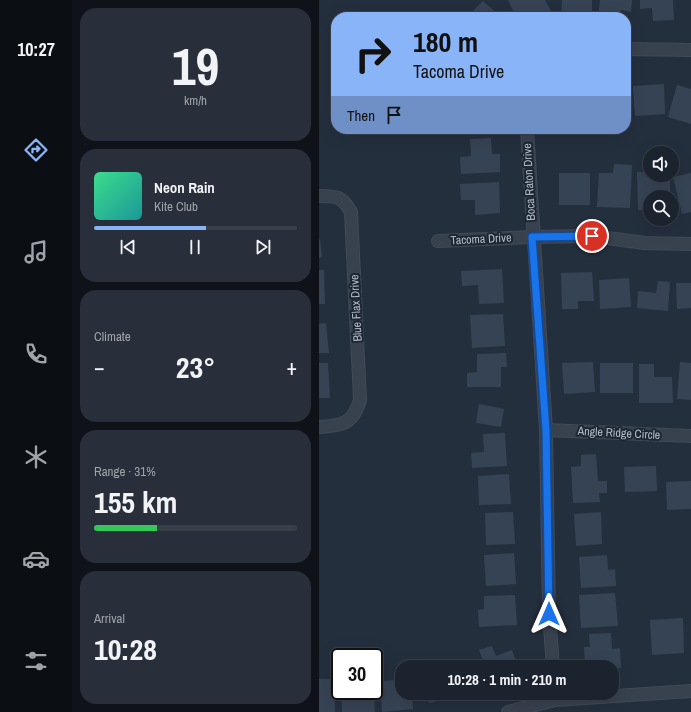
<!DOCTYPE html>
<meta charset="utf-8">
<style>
:root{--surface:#1b232e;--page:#282f3a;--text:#f1f3f6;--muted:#a0a4aa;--line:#39404a;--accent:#8ab4f8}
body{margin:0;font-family:"Archivo Narrow",sans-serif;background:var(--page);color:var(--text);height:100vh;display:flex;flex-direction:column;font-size:15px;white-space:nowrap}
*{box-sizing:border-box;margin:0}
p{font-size:13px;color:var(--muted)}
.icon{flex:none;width:22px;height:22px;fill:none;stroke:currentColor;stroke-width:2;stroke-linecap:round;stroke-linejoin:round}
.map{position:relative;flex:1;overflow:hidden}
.details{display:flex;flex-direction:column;gap:8px;padding:8px;background:#0f1319;width:247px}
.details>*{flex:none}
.banner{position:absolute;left:12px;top:12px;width:300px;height:122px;border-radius:16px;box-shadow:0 4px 16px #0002,0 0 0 1px var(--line);background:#8ab4f8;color:#111;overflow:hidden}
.tools{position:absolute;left:324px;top:146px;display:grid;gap:8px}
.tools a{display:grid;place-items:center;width:36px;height:36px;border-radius:50%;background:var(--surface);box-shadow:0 4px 16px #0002,0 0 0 1px var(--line);font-size:20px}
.speed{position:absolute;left:12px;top:648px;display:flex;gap:8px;font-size:20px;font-weight:700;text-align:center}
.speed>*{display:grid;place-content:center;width:52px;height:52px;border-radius:50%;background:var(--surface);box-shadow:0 4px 16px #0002,0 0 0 1px var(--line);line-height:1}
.speed .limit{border:2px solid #111;border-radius:6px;background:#fff;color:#111}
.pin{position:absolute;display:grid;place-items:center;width:34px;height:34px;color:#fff;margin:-17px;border:2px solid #fff;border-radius:50%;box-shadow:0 1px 4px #0007}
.me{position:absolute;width:44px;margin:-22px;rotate:0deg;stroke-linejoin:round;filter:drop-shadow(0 0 3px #0008)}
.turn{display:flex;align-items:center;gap:14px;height:84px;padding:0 16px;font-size:18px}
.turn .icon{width:52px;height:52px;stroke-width:2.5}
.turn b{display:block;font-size:28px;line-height:34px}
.then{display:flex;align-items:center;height:38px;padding:0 16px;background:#0003;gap:8px;font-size:15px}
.big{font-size:30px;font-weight:800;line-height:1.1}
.details .card{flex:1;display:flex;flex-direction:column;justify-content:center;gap:6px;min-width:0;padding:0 14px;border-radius:16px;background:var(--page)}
.details .dial{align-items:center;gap:0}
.dial b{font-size:52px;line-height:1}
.song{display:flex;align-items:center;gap:12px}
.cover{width:48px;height:48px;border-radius:6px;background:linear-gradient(135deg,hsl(150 70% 55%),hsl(180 70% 35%))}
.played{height:4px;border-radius:2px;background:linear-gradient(90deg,var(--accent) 55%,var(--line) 55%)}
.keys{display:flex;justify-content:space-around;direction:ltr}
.heat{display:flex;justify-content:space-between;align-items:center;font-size:22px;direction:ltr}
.charge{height:6px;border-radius:3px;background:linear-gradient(90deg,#34c759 31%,var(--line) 0)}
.trip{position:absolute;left:76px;top:660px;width:224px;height:40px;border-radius:16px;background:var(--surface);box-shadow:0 4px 16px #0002,0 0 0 1px var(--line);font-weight:800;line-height:40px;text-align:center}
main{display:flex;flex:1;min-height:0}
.tab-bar{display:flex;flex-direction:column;width:72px;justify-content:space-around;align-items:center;background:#0b0e12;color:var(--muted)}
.tab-bar .icon{width:28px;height:28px}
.tab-bar .active{color:var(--accent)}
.tab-bar b{font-size:18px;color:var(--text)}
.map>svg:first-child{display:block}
.building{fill:#364354}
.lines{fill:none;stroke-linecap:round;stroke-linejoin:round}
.street-casing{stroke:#414a57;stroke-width:14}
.street{stroke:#38414e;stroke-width:12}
.route-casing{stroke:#114b97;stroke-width:10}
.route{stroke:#1a73e8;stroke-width:7}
.labels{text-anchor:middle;stroke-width:4;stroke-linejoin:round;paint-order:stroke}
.street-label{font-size:12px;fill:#b4bcc9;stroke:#1d2633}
</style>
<main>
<nav class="tab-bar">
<b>10:27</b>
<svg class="icon active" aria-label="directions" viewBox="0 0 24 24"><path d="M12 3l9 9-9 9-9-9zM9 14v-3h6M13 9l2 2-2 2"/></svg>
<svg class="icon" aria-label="music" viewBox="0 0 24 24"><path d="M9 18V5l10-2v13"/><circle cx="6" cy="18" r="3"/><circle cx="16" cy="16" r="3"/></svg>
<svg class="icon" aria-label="phone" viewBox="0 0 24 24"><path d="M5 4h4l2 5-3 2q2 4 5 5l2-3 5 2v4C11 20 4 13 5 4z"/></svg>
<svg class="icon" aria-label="climate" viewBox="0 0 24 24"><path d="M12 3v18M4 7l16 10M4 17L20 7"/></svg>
<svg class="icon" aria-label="car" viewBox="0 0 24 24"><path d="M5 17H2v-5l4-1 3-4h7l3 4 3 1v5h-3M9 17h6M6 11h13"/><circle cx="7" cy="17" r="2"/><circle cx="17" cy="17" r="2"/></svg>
<svg class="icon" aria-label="filters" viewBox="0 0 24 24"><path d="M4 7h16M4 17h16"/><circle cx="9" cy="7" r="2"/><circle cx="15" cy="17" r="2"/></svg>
</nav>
<section class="details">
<div class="card dial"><b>19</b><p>km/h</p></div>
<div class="card">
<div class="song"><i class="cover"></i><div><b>Neon Rain</b><p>Kite Club</p></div></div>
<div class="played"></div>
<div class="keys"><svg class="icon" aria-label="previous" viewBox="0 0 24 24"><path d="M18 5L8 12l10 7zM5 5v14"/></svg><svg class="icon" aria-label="pause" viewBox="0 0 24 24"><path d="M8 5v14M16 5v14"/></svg><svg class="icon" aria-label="next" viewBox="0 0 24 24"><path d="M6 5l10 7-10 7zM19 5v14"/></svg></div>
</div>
<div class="card"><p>Climate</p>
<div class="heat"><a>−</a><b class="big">23°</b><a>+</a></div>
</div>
<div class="card"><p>Range · 31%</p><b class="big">155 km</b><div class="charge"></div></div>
<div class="card"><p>Arrival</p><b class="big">10:28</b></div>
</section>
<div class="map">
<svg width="372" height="712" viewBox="0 0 372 712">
<rect width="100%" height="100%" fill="#242f3e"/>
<g class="building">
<path d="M189,0h37l6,11 -11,6h-24z"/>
<path d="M243,0h30v17h-31z"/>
<path d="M281,0h32l-1,12 -10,-2 -1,7h-22z"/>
<path d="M321,0h33l1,20 -21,1 -1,-13 -12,1z"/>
<path d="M164,1l18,16h-24l-5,-5z"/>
<path d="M345,84l1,30 -30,2 -2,-30z"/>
<path d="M358,85l14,4v35l-23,-7z"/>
<path d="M307,90h1l1,35h-2z"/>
<path d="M138,129h41v3l-41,3z"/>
<path d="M172,138l1,16h8v18l-39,2 -1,-17 11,-1 -1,-17z"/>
<path d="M295,164l18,1 -2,43 -33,-1 2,-34h14z"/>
<path d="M318,172h13v3h6v4h14v18h-20v14l-12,-1z"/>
<rect x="240" y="173" width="31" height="32"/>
<path d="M372,173v39l-9,2 -9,-37z"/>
<path d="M180,182l1,31 -25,2v-15h-14l-1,-16z"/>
<path d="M1,239l2,18 -3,1v-18z"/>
<path d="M183,269l2,34 -25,1 -1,-19 -16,1 -1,-15z"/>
<path d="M0,270h5l1,34h-6z"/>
<path d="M273,272l2,29h-16v8h-16l-1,-36z"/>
<path d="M310,278l2,29 -31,2 -1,-29z"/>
<path d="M339,281l12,1 -2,29 -31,-3 1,-17 18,2z"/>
<path d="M357,283h15v25l-14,1z"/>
<path d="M184,314l2,32 -33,2 -2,-33z"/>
<path d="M7,323l3,30h-10v-29z"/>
<path d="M187,353l1,14h-6v20h-34v-14l10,-1v-18z"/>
<path d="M274,362l2,30 -31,2 -2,-31z"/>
<path d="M361,362l11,1v37l-14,-1z"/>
<path d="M0,363h9l2,35h-11z"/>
<rect x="281" y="363" width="33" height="30"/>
<path d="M320,364h15v13h18l1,26h-34z"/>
<path d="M160,404l25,5 -3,18 -25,-4z"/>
<path d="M186,433l2,33 -35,2 -1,-15 13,-1 -1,-18z"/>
<path d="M277,454l2,27h9v12h-8l1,9 -27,1 -2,-36 10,-1v-11z"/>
<path d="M337,466l1,25 -32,1 -1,-25z"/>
<path d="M190,474l2,30 -32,1 -1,-29z"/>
<path d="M372,481v28l-24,1 -1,-28z"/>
<path d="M194,512l2,32 -29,1 -1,-32z"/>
<path d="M282,512l1,32 -26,2 -2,-32z"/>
<path d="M195,553l2,31 -30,2 -2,-31z"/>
<path d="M288,555l1,15 7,-1 1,17 -35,2 -2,-31z"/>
<path d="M296,593l3,33 -37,2 -2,-33z"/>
<path d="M196,595l2,30 -38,2 -1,-17 6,-1v-13z"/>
<path d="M364,618l1,35 -32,2 -2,-35z"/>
<path d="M292,633l1,16 8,-1 1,20 -36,-1 -1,-20h6l-1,-13z"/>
<path d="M173,646l4,10 16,-6 6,17h-33l-6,-17z"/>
<path d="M83,670v23h10l1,16 -31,3 -2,-31 16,-1 -1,-9z"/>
<path d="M0,679h15l1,33h-16z"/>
<path d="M22,691h33l1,21h-33z"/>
<path d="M107,693h31l1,3 -29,7z"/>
</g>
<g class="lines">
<defs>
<g id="street">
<path d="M307,49l65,1"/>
<path d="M208,129l19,301 3,184 4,53"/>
<path d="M0,196c18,0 23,0 32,16l9,188c-7,24 -18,26 -41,27"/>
<path d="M119,241l94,-4 60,-1 53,7 46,1"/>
<path d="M227,430l145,6"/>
<path d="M189,712l47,-12 136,-9"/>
</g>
</defs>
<use href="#street" class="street-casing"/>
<use href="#street" class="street"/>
</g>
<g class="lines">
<defs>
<path id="route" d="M230,614l-3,-184 -14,-193 60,-1"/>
</defs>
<use href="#route" class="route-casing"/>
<use href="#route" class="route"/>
</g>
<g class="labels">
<g class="street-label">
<text transform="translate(210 182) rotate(-93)" y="4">Boca Raton Drive</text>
<text transform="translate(162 239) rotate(-3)" y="4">Tacoma Drive</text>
<text transform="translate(37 308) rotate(-93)" y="4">Blue Flax Drive</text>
<text transform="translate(300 433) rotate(3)" y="4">Angle Ridge Circle</text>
</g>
</g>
</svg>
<div class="tools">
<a><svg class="icon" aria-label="sound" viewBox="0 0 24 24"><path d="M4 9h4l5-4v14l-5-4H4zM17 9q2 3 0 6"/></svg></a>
<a><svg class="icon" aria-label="search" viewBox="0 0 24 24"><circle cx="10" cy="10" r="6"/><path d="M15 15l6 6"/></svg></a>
</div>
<div class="speed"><div class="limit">30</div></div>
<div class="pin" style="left:273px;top:236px;background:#d93025"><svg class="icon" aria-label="arrive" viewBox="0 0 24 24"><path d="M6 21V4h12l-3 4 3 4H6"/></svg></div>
<svg class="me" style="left:230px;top:614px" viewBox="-20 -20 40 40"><path d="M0-17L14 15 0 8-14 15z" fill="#1a73e8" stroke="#fff" stroke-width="4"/></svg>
<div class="trip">10:28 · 1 min · 210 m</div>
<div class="banner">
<div class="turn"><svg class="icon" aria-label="right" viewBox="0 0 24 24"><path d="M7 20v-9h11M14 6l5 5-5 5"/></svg><div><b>180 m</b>Tacoma Drive</div></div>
<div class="then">Then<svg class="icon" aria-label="arrive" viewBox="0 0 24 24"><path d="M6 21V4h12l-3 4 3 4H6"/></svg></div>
</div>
</div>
</main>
